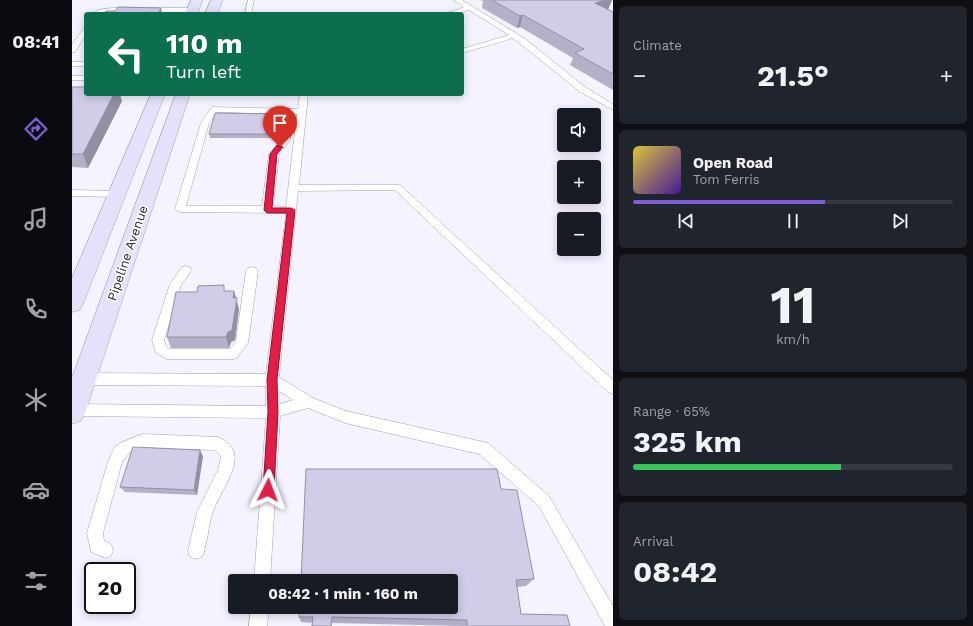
<!DOCTYPE html>
<meta charset="utf-8">
<style>
:root{--surface:#171b24;--page:#20242c;--text:#f1f3f6;--muted:#9ea1a6;--line:#363941;--accent:#7e5ed8}
body{margin:0;font-family:"Work Sans",sans-serif;background:var(--page);color:var(--text);height:100vh;display:flex;flex-direction:column;font-size:15px;white-space:nowrap}
*{box-sizing:border-box;margin:0}
p{font-size:13px;color:var(--muted)}
.icon{flex:none;width:22px;height:22px;fill:none;stroke:currentColor;stroke-width:2;stroke-linecap:round;stroke-linejoin:round}
.map{position:relative;flex:1;overflow:hidden}
.sheet{display:flex;flex-direction:column;gap:6px;padding:6px;background:#0d0f14;width:360px}
.sheet>*{flex:none}
.hud{position:absolute;left:12px;top:12px;width:380px;height:84px;border-radius:4px;box-shadow:0 2px 10px #0003;background:#0b6e4f;color:#fff;overflow:hidden}
.controls{position:absolute;left:485px;top:108px;display:grid;gap:8px}
.controls a{display:grid;place-items:center;width:44px;height:44px;border-radius:4px;background:var(--surface);box-shadow:0 2px 10px #0003;font-size:20px}
.speed{position:absolute;left:12px;top:562px;display:flex;gap:8px;font-size:20px;font-weight:700;text-align:center}
.speed>*{display:grid;place-content:center;width:52px;height:52px;border-radius:50%;background:var(--surface);box-shadow:0 2px 10px #0003;line-height:1}
.speed .limit{border:2px solid #111;border-radius:6px;background:#fff;color:#111}
.pin{position:absolute;display:grid;place-items:center;width:34px;height:34px;color:#fff;margin:-41px -17px;border-radius:50% 50% 50% 0;rotate:-45deg;box-shadow:0 0 4px #0007}
.pin .icon{rotate:45deg}
.me{position:absolute;width:44px;margin:-22px;rotate:3deg;stroke-linejoin:round;filter:drop-shadow(0 0 3px #0008)}
.turn{display:flex;align-items:center;gap:14px;height:84px;padding:0 16px;font-size:18px}
.turn .icon{width:52px;height:52px;stroke-width:2.5}
.turn b{display:block;font-size:28px;line-height:34px}
.big{font-size:30px;font-weight:700;line-height:1.1}
.sheet .tile{flex:1;display:flex;flex-direction:column;justify-content:center;gap:6px;min-width:0;padding:0 14px;border-radius:6px;background:var(--page)}
.sheet .dial{align-items:center;gap:0}
.dial b{font-size:52px;line-height:1}
.song{display:flex;align-items:center;gap:12px}
.cover{width:48px;height:48px;border-radius:6px;background:linear-gradient(135deg,hsl(50 70% 55%),hsl(260 70% 35%))}
.played{height:4px;border-radius:2px;background:linear-gradient(90deg,var(--accent) 60%,var(--line) 60%)}
.keys{display:flex;justify-content:space-around;direction:ltr}
.heat{display:flex;justify-content:space-between;align-items:center;font-size:22px;direction:ltr}
.charge{height:6px;border-radius:3px;background:linear-gradient(90deg,#34c759 65%,var(--line) 0)}
.trip{position:absolute;left:156px;top:574px;width:230px;height:40px;border-radius:4px;background:var(--surface);box-shadow:0 2px 10px #0003;font-weight:700;line-height:40px;text-align:center}
main{display:flex;flex:1;min-height:0}
.dock{display:flex;flex-direction:column;width:72px;justify-content:space-around;align-items:center;background:#090b0e;color:var(--muted)}
.dock .icon{width:28px;height:28px}
.dock .current{color:var(--accent)}
.dock b{font-size:18px;color:var(--text)}
.map>svg:first-child{display:block}
.lines{fill:none;stroke-linecap:round;stroke-linejoin:round}
.service-casing{stroke:#a39fb9;stroke-width:1}
.secondary-casing{stroke:#a39fb9;stroke-width:1}
.service{fill:#fff;fill-rule:evenodd}
.secondary{fill:#e6e1fa;fill-rule:evenodd}
.wall{fill:#b4b0c8}
.shaded-wall{fill:#9290a2}
.building{fill:#d1cde8;stroke:#9290a2}
.route{fill:#e11d48;stroke:#92132f}
.labels{text-anchor:middle;stroke-width:3;stroke-linejoin:round;paint-order:stroke}
.street-label{font-size:13px;fill:#2d2c36;stroke:#fff}
</style>
<main>
<nav class="dock">
<b>08:41</b>
<svg class="icon current" aria-label="directions" viewBox="0 0 24 24"><path d="M12 3l9 9-9 9-9-9zM9 14v-3h6M13 9l2 2-2 2"/></svg>
<svg class="icon" aria-label="music" viewBox="0 0 24 24"><path d="M9 18V5l10-2v13"/><circle cx="6" cy="18" r="3"/><circle cx="16" cy="16" r="3"/></svg>
<svg class="icon" aria-label="phone" viewBox="0 0 24 24"><path d="M5 4h4l2 5-3 2q2 4 5 5l2-3 5 2v4C11 20 4 13 5 4z"/></svg>
<svg class="icon" aria-label="climate" viewBox="0 0 24 24"><path d="M12 3v18M4 7l16 10M4 17L20 7"/></svg>
<svg class="icon" aria-label="car" viewBox="0 0 24 24"><path d="M5 17H2v-5l4-1 3-4h7l3 4 3 1v5h-3M9 17h6M6 11h13"/><circle cx="7" cy="17" r="2"/><circle cx="17" cy="17" r="2"/></svg>
<svg class="icon" aria-label="filters" viewBox="0 0 24 24"><path d="M4 7h16M4 17h16"/><circle cx="9" cy="7" r="2"/><circle cx="15" cy="17" r="2"/></svg>
</nav>
<div class="map">
<svg width="541" height="626" viewBox="0 0 541 626">
<rect width="100%" height="100%" fill="#f5f3ff"/>
<g class="lines">
<defs>
<g id="service">
<path d="M176,0h6l-3,14h-6z"/>
<path d="M382,0h8l62,38 61,49 28,17v6l-34,-19 -66,-53 -51,15v-4l47,-14 -40,-25 -13,4h-11l19,-7z"/>
<path d="M40,8h81l3,2 -3,2h-81l-19,2 5,-4z"/>
<path d="M14,27v7l-11,18h-3v-7l12,-17z"/>
<rect x="0" y="62" width="14" height="4"/>
<rect x="0" y="76" width="14" height="4"/>
<path d="M228,94h8l-9,91h101l213,195v14l-5,-2 -213,-202 -97,1 -19,186 34,21 33,13 142,32 61,53 64,110v20h-8l-66,-120 -60,-52 -134,-31 -37,-15 -28,8 -10,165h-16l12,-163 -194,-2v-12l194,2v-20l-182,-1 -12,3v-12l12,-3 182,1 20,-161 -106,-1 -5,-3 26,-86 11,-16 86,2zM145,112l67,2 -2,26 -13,14 -7,52h-76l23,-83zM220,114h5l-11,93 -13,-1 6,-52 11,-14zM207,391l14,9 -13,4z"/>
<path d="M0,190l45,1 5,3 -5,3 -45,-1z"/>
<path d="M114,266l4,1 2,3 -11,15 -17,55 2,6 3,3h61l6,-8 10,-70 2,-3 4,-1 4,1 2,3 -10,72 -11,15 -4,1h-66l-11,-6 -4,-13 18,-56 12,-17z"/>
<path d="M70,434l76,3c37,15 2,52 -5,75 -5,14 -5,30 -11,45l-6,2 -6,-2 -2,-6 9,-39 21,-42 3,-14 -6,-6 -73,-2 -12,4 -8,10 -19,71 1,8 7,3 2,6 -2,6 -6,2 -14,-6 -4,-19 21,-71 6,-14 6,-5z"/>
<path d="M179,607h18l-2,19h-18z"/>
</g>
<g id="secondary">
<path d="M119,0h12l-6,14h-12z"/>
<path d="M139,0h12l-6,14h-12z"/>
<path d="M79,94h14l-82,210 -3,6 -8,2v-34z"/>
<path d="M104,94h14l-105,319 -4,8 -9,3v-46z"/>
</g>
</defs>
<use href="#service" class="service-casing"/>
<use href="#secondary" class="secondary-casing"/>
<use href="#service" class="service"/>
<use href="#secondary" class="secondary"/>
</g>
<g class="wall">
<path d="M408,0h132l-4,9 5,3v78l-43,-25 3,-7 -53,-31 -3,1 -35,-20 1,-7z"/>
<path d="M0,87l50,14 -34,67 -16,-1z"/>
<path d="M210,114v4l-1,20h-71l-1,-4z"/>
<path d="M153,291h9l5,18 -4,31 -4,2 -2,6h-58l-4,-11 30,-45z"/>
<path d="M131,456l-6,39 -72,-3 -5,-5z"/>
<path d="M429,489l33,90 -8,7 -9,1 4,27 49,12h-108l-130,-3v3h-20l1,-3 -12,-1 -2,-5z"/>
</g>
<g class="shaded-wall">
<path d="M533,0h7l-4,10 -13,-7z"/>
<path d="M89,8l1,6h-4z"/>
<path d="M451,15l-3,12 -3,1 3,-12z"/>
<path d="M42,94h6l2,7 -34,67 -5,-14z"/>
<path d="M210,114v4l-1,20 -1,-4z"/>
<path d="M162,291l5,18 -4,31 -4,2 -2,6 -3,-11z"/>
<path d="M128,450l3,6 -6,39 -3,-5z"/>
</g>
<g class="building">
<path d="M420,0h113l-10,3 18,9v62l-38,-21 9,-4 -61,-34 -3,1z"/>
<path d="M46,7l43,1 -3,6h-54l2,-3h9z"/>
<path d="M0,87h14v7h28l-31,60h-11z"/>
<path d="M143,113l67,1 -2,20h-71z"/>
<path d="M152,285v6h10l-1,7h4l-5,32 -4,2 -2,5h-59l9,-45h21l1,-6z"/>
<path d="M61,447l67,3 -6,40 -74,-3z"/>
<path d="M234,469h191l4,20 16,1 17,89 -18,1 5,34 46,1 3,11h-103v-6l-135,-3 -1,9h-19l1,-9h-14l1,-10h151v-26h-150z"/>
</g>
<path class="route" d="M205,145l6,2 -6,7 -5,54h19l4,2 -18,170 1,32 -4,78 -1,4 -5,1 -4,-1 -1,-4 5,-78 -1,-32 20,-167h-20l-3,-3 6,-56z"/>
<g class="labels">
<g class="street-label">
<text transform="translate(55 253) rotate(-71)" y="5">Pipeline Avenue</text>
</g>
</g>
</svg>
<div class="controls">
<a><svg class="icon" aria-label="sound" viewBox="0 0 24 24"><path d="M4 9h4l5-4v14l-5-4H4zM17 9q2 3 0 6"/></svg></a>
<a>+</a>
<a>−</a>
</div>
<div class="speed"><div class="limit">20</div></div>
<div class="pin" style="left:208px;top:147px;background:#d93025"><svg class="icon" aria-label="arrive" viewBox="0 0 24 24"><path d="M6 21V4h12l-3 4 3 4H6"/></svg></div>
<svg class="me" style="left:196px;top:490px" viewBox="-20 -20 40 40"><path d="M0-17L14 15 0 8-14 15z" fill="#e11d48" stroke="#fff" stroke-width="4"/></svg>
<div class="trip">08:42 · 1 min · 160 m</div>
<div class="hud">
<div class="turn"><svg class="icon" aria-label="left" viewBox="0 0 24 24"><path d="M17 20v-9H6M10 6l-5 5 5 5"/></svg><div><b>110 m</b>Turn left</div></div>
</div>
</div>
<section class="sheet">
<div class="tile"><p>Climate</p>
<div class="heat"><a>−</a><b class="big">21.5°</b><a>+</a></div>
</div>
<div class="tile">
<div class="song"><i class="cover"></i><div><b>Open Road</b><p>Tom Ferris</p></div></div>
<div class="played"></div>
<div class="keys"><svg class="icon" aria-label="previous" viewBox="0 0 24 24"><path d="M18 5L8 12l10 7zM5 5v14"/></svg><svg class="icon" aria-label="pause" viewBox="0 0 24 24"><path d="M8 5v14M16 5v14"/></svg><svg class="icon" aria-label="next" viewBox="0 0 24 24"><path d="M6 5l10 7-10 7zM19 5v14"/></svg></div>
</div>
<div class="tile dial"><b>11</b><p>km/h</p></div>
<div class="tile"><p>Range · 65%</p><b class="big">325 km</b><div class="charge"></div></div>
<div class="tile"><p>Arrival</p><b class="big">08:42</b></div>
</section>
</main>
